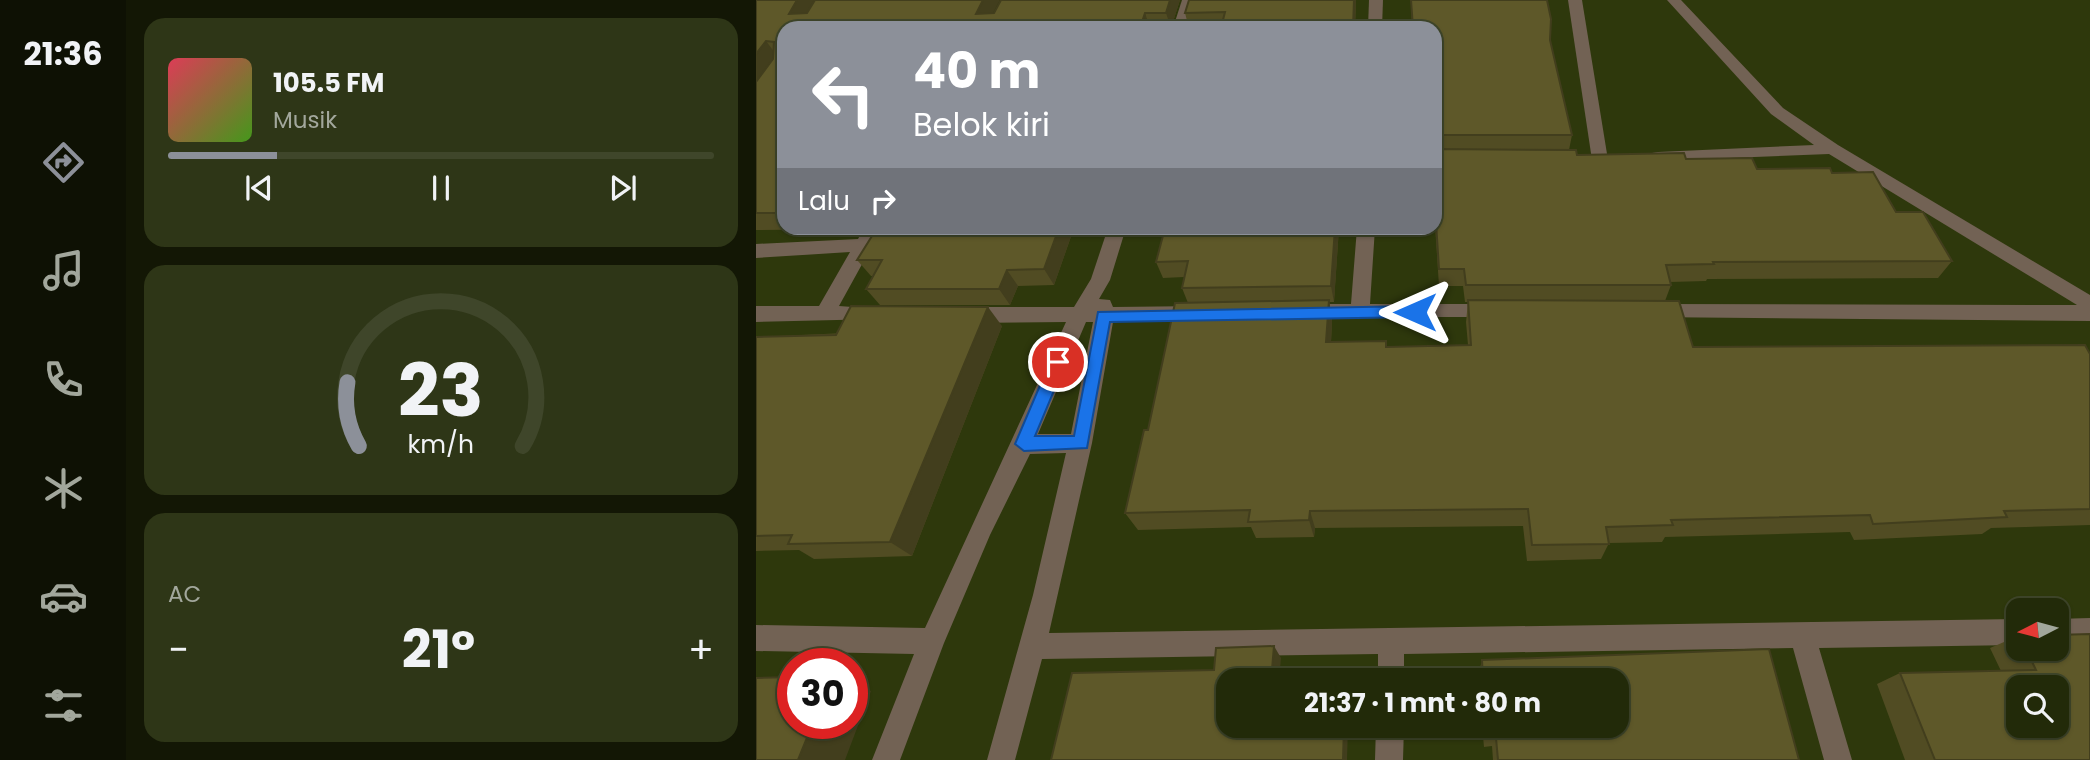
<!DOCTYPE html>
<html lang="id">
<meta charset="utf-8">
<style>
:root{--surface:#222a09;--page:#2e3617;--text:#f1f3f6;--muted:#a2a79c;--line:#3f462a;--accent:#8c9099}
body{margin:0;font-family:Poppins,sans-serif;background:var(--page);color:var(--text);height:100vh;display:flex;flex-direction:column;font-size:26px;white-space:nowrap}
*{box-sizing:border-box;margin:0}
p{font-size:23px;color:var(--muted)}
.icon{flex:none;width:38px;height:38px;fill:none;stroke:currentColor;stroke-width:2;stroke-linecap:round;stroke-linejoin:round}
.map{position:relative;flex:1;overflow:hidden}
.details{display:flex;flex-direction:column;gap:18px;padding:18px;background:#131705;width:630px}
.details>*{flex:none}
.banner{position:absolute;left:21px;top:21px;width:665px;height:214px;border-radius:21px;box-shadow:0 2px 5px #0004,0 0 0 2px var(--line);background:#8c9099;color:#fff;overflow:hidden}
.needle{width:46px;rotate:264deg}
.fabs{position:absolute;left:1250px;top:598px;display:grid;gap:14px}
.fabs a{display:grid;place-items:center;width:63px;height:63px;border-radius:14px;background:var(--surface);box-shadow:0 2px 5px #0004,0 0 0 2px var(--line);font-size:35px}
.speed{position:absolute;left:21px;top:648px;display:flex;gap:14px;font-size:35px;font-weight:700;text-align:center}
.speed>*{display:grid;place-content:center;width:91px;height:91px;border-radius:50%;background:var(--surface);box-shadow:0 2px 5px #0004,0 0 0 2px var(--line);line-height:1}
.speed .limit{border:10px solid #d22;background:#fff;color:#111}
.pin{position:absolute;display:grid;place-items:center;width:60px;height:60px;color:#fff;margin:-30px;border:4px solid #fff;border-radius:50%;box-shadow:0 2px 7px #0007}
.me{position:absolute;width:77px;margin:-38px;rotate:270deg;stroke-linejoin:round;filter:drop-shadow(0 0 5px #0008)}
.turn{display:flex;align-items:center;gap:24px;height:147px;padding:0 21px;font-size:32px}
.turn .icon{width:91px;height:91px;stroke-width:2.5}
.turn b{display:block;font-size:49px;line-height:60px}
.then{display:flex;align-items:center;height:66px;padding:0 21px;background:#0003;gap:14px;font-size:26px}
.big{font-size:52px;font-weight:700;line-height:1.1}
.details .card{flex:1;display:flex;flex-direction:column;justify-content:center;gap:10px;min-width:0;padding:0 24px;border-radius:21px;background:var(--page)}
.details .dial{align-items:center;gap:0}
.dial svg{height:182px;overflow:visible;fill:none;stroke:var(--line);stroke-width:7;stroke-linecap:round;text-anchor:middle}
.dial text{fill:var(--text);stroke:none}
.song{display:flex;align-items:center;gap:21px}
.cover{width:84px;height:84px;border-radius:10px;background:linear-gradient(135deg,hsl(350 70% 55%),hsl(100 70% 35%))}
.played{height:7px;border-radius:4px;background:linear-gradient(90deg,var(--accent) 20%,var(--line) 20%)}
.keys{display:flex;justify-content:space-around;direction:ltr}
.heat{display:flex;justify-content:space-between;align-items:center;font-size:38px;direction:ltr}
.trip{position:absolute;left:460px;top:668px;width:413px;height:70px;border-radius:21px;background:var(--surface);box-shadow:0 2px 5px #0004,0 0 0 2px var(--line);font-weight:700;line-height:70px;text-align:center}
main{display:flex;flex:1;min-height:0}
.dock{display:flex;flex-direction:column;width:126px;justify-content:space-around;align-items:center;background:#0e1104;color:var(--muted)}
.dock .icon{width:49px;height:49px}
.dock .selected{color:var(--accent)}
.dock b{font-size:32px;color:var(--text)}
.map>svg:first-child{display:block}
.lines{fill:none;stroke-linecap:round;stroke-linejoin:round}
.minor{fill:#726254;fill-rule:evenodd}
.wall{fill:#514c23}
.shaded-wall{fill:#423e1d}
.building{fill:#5e5829;stroke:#423e1d;stroke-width:2;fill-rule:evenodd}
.route{fill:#1a73e8;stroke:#114b97;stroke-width:2}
</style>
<main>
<nav class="dock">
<b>21:36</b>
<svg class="icon selected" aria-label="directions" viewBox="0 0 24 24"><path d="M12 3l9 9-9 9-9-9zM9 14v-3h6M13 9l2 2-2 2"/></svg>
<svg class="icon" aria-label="music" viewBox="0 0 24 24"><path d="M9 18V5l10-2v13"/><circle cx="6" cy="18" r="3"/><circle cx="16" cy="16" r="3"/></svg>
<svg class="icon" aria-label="phone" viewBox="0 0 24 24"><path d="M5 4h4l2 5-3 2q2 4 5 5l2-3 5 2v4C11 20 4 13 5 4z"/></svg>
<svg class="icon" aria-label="climate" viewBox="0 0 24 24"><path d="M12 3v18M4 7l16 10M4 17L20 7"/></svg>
<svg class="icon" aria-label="car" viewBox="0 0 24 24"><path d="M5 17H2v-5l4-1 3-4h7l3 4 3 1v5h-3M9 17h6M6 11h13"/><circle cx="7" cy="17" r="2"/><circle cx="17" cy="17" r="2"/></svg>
<svg class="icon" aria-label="filters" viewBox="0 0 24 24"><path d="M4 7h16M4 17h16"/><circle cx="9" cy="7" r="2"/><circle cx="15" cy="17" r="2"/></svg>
</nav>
<section class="details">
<div class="card">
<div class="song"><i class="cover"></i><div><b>105.5 FM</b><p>Musik</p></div></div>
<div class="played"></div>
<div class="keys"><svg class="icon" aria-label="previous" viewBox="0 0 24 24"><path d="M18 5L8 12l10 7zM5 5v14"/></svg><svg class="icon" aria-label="pause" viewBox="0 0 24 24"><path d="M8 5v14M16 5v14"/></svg><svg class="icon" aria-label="next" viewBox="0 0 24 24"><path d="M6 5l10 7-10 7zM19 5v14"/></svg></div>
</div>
<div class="card dial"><svg viewBox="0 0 100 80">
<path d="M14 69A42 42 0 1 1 86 69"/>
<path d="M14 69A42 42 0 0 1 9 41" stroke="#8c9099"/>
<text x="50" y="56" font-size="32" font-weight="700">23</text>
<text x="50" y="72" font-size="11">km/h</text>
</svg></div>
<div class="card"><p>AC</p>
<div class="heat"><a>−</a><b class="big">21°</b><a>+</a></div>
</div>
</section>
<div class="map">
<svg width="1334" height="760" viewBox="0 0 1334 760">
<rect width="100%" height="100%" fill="#2e380c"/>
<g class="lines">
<g class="minor">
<path d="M426,0h14l-9,28h-14z"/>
<path d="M613,0h14l-1,28h-14z"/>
<path d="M812,0h14l26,160 -8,5 -8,-5z"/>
<path d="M911,0h14l102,108 55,37 252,150v26l-443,-4 -3,-5 3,-5 7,-3 423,1 -248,-151 -177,7v-8l6,-1 156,-7 -43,-31z"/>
<path d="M108,228h18l-43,78 41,3 3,5 -3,5 -124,3v-16h63l31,-54 -94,6v-14l102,-5z"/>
<path d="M352,228h18l-16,52 -11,19 11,1 3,7 89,-1 7,3 3,5 -3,5 -7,3h-89l-21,121 -43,190 969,-14v26l-199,3 33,112h-28l-31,-112 -389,6v27h-26v-27l-336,5 -27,101h-28l46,-165 33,-142 -36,1 -40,81 -46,108 -44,117h-28l42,-106 -158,-3v-26l169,3 141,-306 -101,1 -7,-3 -3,-5 3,-5 7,-3h109l17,-28zM330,322h7l-22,112h-33z"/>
<path d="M601,228h18l-5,76h126l7,3 3,5 -3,5h-206l-3,-5 3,-5 7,-3h47z"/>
<path d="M1334,618v26l-34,1v-26z"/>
<path d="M620,726h28l-1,34h-28z"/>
</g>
</g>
<g class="wall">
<path d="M0,0l237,13 187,-13 -9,28h-387v200h78l-1,1 -105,1z"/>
<path d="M433,0h167l-1,28h-166l-4,-15z"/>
<path d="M655,0h136l3,40 22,95 -3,15 8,5 109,4 71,10 75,4 64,39 56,49 -14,17 -231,1 -1,2 -36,1 1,3 -6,16 28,46 397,7v171l-99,3 -9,6 -128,6 -4,-8 -185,5 -3,5 -53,1 -8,16 -74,2 -4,-35 -208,2 -1,9 -58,1 -5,-11 -113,3 -13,-17 23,-83 40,-127 -6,-15 2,-11 -21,1 -7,-16 9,-34h174l-5,74h-5l3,20 -1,20 55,5 82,-2 -2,-23 2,-20h-3l-2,-16h-24l-4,-61v-197h-23z"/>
<path d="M318,228l-20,57 -36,1 -8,19h-130l-14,-16 7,-13h-2l-14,-16z"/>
<path d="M246,326l-90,230 -98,3 -15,-9 -43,1v-214z"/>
<path d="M1262,636v13h38l34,111h-185l-28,-76 23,-11 101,-2 -11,-23z"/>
<path d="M1013,649l30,111h-306l-1,-14 -8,1 -2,-21h135v-45h-138v-9l3,-12z"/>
</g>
<g class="shaded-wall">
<path d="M41,0h21l-17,28 -12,-14z"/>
<path d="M227,0h17l-15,28 -9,-14z"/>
<path d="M414,0h10l-9,28 -5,-15z"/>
<path d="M598,0h2l-1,28h-2z"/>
<path d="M389,13l5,15h-10z"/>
<path d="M10,41l12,16 -22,31v-34z"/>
<path d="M303,228h15l-20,57 -10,-16z"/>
<path d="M579,228h4l-5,74 -3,-16z"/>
<path d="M251,270l11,16 -8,19 -11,-16z"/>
<path d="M573,300l3,22 -2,41 -4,-21z"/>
<path d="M232,307l14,19 -90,230 -22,-14z"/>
<path d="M554,511l5,17 -1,9 -5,-17z"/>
<path d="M518,646l7,12 -2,23h-8z"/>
<path d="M96,684l19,7 -26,69h-47l15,-37h39z"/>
<path d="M588,726h4l-1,34h-4z"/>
</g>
<g class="building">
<path d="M0,0h41l-8,14 18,-1 8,-13h168l-7,14 18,-1 7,-13h169l-4,13h-21l-5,15h-356v185h-28v-131l17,-23 1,-17 -8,-1 -10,13z"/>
<path d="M433,0h165l-1,28h-132l4,-16 -40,1z"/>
<path d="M655,0h136l4,19 -1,21 22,95h-137v2v-109h-22z"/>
<path d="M679,149l141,1 1,5 107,-2 2,6 66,-1 5,11 73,-1 2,5 41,-1 23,40h27l29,49 -239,1 1,2 -48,1 5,20h-205l-2,-16h-25l-4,-62z"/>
<path d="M121,228h182l-15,41 -37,1 -8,19h-133l16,-29h-25z"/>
<path d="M409,228h170l-4,58 -149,2 6,-27 -32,1z"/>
<path d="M573,300l-3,42 60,-1v6l85,-2 -3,-45 211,1 14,46 392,-2 5,9v155l-86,2 3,6 -134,7 -3,-9 -199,5 2,5 -67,2 3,17 -77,1 -4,-36 -218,2 -1,9 -61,2 2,-12 -125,3 19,-83h4l27,-127z"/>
<path d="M95,306l137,1 -98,235 -102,2 4,-9 -36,1v-199l80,-2z"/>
<path d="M1334,634v126h-155l-35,-87 136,-3 -10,-21h30v-14zM1262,688h38v38h-38z"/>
<path d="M518,646l-3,35h-43v45h116l-1,34h-292l21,-87 142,-3 2,-22z"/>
<path d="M1013,649l30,111h-301l-2,-22h-9l-1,-12h131v-45h-134l-1,-21z"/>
<path d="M37,677v46h20l-15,37h-42v-82z"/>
</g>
<path class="route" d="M659,306l7,6 -7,5 -305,5 -23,126 -63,3 -9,-7 35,-82 8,-6 8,6 -31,74h39l24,-124z"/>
</svg>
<div class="fabs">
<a><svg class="needle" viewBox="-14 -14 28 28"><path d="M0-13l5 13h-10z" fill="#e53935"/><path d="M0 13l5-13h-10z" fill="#a2a79c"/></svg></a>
<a><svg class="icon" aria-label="search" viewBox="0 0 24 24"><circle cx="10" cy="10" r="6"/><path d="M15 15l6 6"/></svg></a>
</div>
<div class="speed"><div class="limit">30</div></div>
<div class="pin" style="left:302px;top:362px;background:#d93025"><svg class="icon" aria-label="arrive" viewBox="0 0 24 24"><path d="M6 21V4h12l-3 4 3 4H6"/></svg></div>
<svg class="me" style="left:659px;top:312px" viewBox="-20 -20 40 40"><path d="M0-17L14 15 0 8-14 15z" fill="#1a73e8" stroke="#fff" stroke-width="4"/></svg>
<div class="trip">21:37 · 1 mnt · 80 m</div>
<div class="banner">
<div class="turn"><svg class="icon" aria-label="left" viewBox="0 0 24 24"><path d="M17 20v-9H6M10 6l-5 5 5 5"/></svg><div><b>40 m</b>Belok kiri</div></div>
<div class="then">Lalu<svg class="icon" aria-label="right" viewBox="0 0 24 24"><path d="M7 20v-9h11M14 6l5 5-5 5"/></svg></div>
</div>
</div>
</main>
